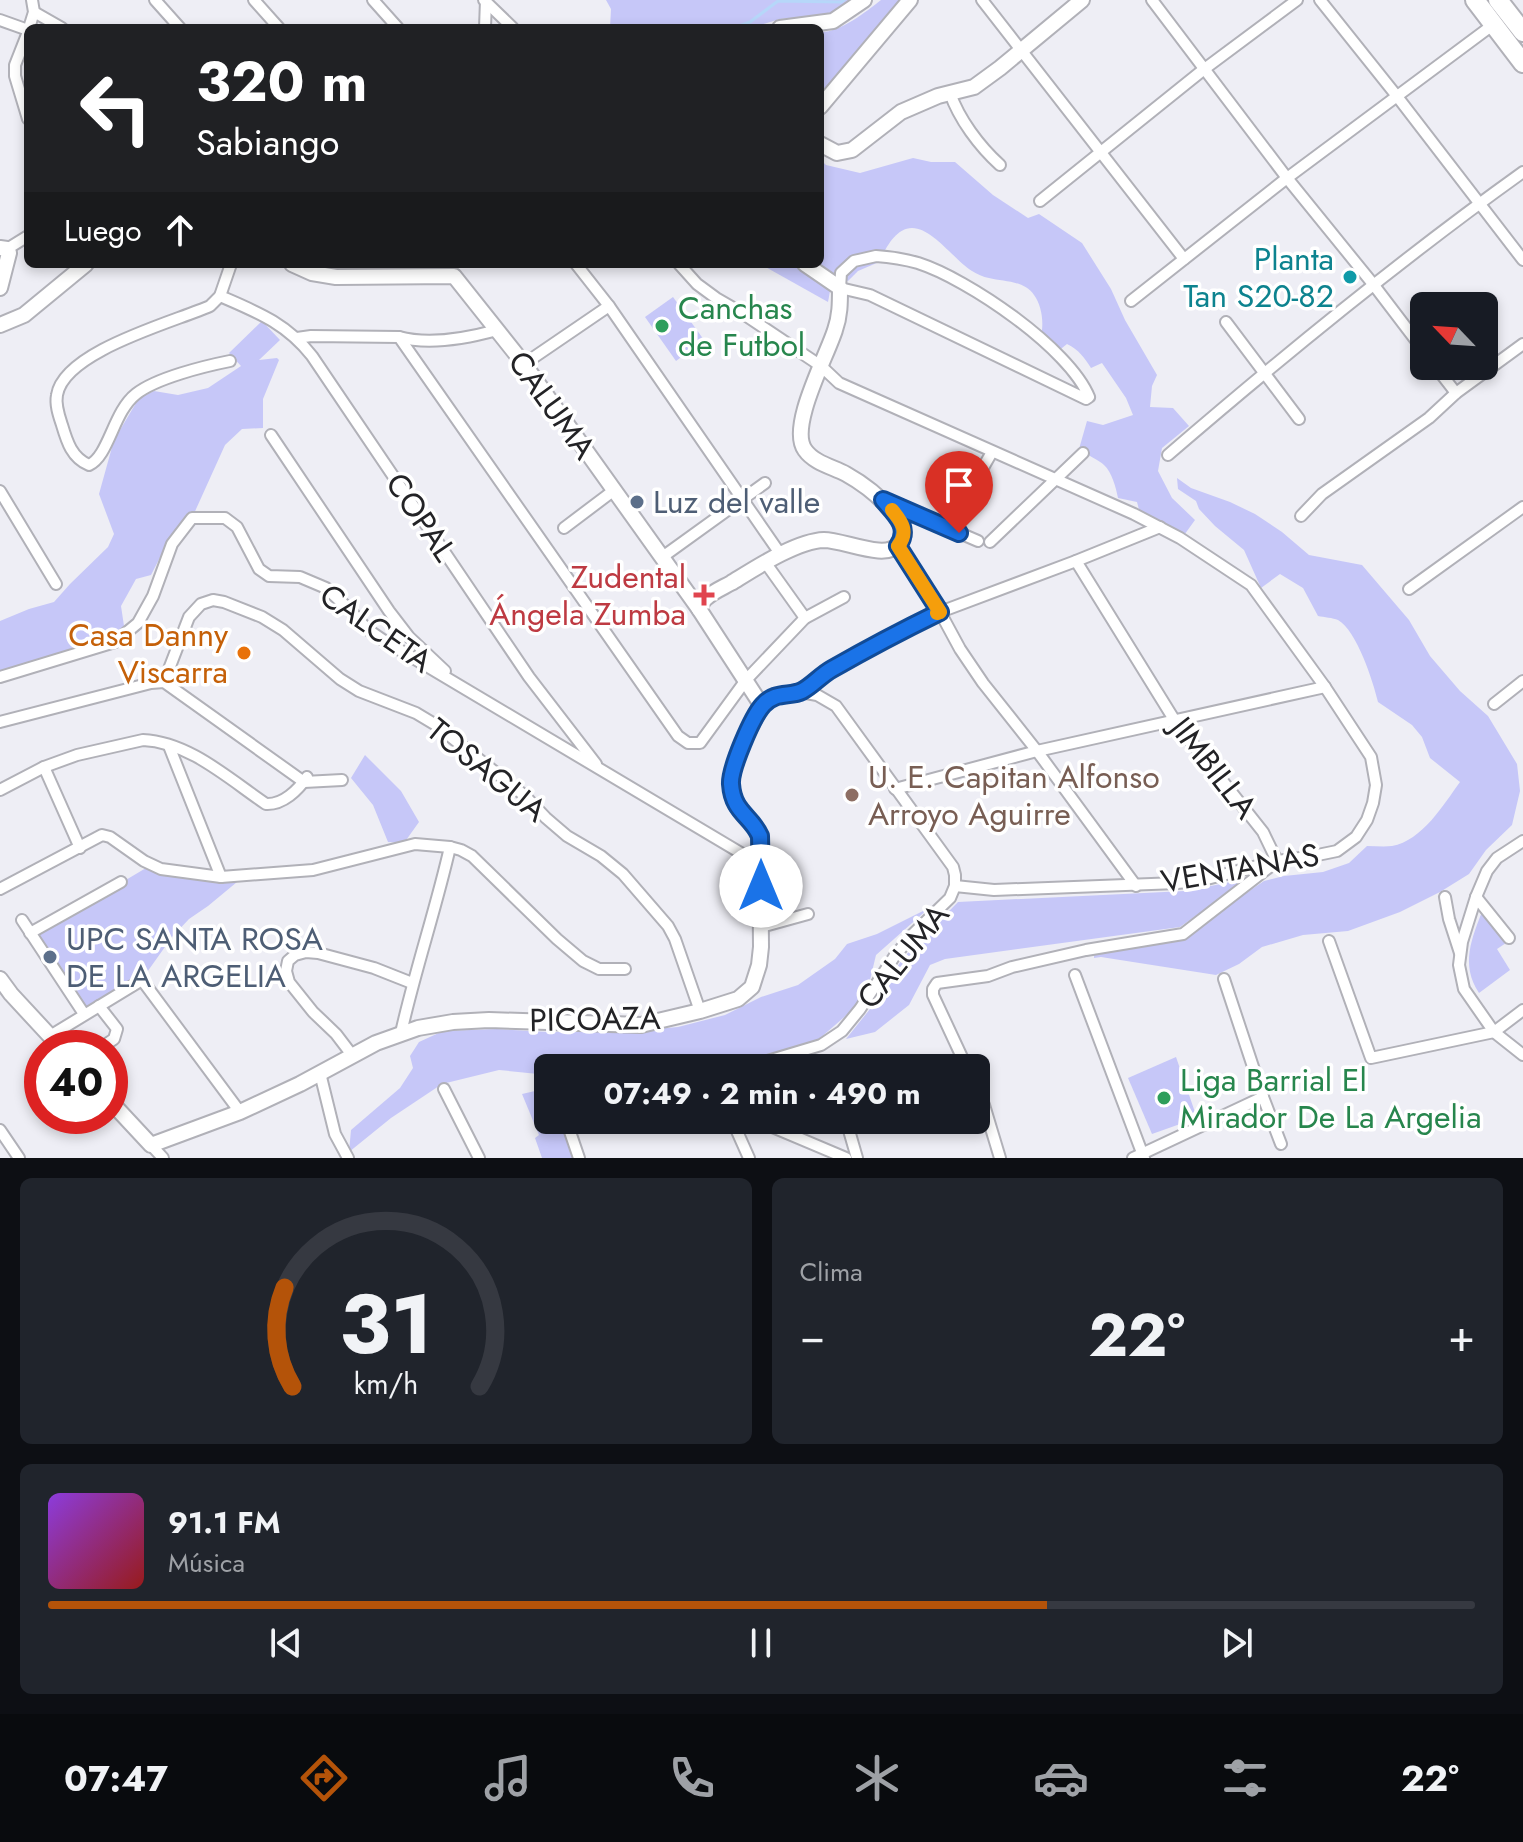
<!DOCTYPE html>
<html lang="es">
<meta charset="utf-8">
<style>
:root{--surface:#171b24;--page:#20242c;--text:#f1f3f6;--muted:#9ea1a6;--line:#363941;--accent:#b45309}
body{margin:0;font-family:Jost,sans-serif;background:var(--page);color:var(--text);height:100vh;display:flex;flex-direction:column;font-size:30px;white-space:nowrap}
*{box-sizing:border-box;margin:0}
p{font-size:26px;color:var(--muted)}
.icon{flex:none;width:44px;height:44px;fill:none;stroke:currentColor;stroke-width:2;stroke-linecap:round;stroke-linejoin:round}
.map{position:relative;height:1158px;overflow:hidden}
.sheet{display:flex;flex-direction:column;gap:20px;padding:20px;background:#0d0f14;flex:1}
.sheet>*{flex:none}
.guide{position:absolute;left:24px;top:24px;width:800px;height:244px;border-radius:12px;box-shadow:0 4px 12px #0003;background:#202124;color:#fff;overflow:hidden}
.needle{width:52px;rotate:295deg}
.buttons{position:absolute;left:1410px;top:292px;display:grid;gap:16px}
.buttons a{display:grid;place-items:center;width:88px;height:88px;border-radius:12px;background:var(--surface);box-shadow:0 4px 12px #0003;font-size:40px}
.speed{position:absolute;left:24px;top:1030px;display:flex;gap:16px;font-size:40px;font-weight:700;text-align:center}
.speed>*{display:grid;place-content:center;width:104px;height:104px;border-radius:50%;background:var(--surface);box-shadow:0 4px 12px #0003;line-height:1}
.speed .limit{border:12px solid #d22;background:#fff;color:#111}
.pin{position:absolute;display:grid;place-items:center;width:68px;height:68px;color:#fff;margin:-82px -34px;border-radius:50% 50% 50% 0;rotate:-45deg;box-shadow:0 0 8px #0007}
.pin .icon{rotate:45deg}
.me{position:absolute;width:88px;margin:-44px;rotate:0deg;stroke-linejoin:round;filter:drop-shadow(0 0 6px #0008)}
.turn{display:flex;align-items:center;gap:28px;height:168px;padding:0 40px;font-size:36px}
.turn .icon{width:104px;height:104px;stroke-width:2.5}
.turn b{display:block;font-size:56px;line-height:68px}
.then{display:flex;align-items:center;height:76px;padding:0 40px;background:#0003;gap:16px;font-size:30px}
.big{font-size:60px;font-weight:700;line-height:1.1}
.sheet .card{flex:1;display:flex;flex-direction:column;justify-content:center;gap:12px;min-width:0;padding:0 28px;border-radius:12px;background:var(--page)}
.sheet .dial{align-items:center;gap:0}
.dial svg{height:208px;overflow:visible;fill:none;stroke:var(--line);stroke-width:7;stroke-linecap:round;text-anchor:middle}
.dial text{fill:var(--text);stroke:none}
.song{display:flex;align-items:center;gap:24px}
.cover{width:96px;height:96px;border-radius:12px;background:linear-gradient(135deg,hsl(270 70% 55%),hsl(0 70% 35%))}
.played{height:8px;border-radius:4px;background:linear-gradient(90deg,var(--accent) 70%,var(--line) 70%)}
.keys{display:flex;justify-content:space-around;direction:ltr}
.heat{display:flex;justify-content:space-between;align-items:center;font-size:44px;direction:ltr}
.sheet .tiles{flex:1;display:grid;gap:20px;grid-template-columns:1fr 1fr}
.card:last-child{grid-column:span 2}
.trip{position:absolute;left:534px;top:1054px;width:456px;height:80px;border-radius:12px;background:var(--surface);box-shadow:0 4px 12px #0003;font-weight:700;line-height:80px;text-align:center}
.tab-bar{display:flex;height:128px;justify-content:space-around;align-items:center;background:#090b0e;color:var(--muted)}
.tab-bar .icon{width:56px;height:56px}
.tab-bar .on{color:var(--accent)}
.tab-bar b{font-size:36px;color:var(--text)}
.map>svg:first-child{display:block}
.green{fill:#c6c7f8}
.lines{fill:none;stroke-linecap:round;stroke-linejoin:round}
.stream{stroke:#b6d7f9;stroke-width:3}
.street-casing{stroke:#b1b1b8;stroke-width:14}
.secondary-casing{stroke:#b1b1b8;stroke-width:18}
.highway-casing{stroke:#b1b1b8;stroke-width:22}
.street{stroke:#fff;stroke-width:10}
.secondary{stroke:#fff;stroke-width:14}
.highway{stroke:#fff;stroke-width:18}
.route-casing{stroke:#114b97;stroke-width:20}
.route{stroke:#1a73e8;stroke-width:14}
.slow{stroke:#f59e0b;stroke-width:14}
.culture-dot{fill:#0f9aa8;stroke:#fff;stroke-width:3}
.leisure-dot{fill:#2e9e5b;stroke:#fff;stroke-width:3}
.service-dot{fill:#5c6f8a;stroke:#fff;stroke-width:3}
.health-dot{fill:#e0444e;stroke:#fff;stroke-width:3}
.food-dot{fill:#e8710a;stroke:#fff;stroke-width:3}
.education-dot{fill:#8d6e63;stroke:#fff;stroke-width:3}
.labels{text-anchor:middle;stroke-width:7;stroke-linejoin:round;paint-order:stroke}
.culture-label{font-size:32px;fill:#0d838f;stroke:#fff;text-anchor:end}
.leisure-label{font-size:32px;fill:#27864d;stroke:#fff;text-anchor:start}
.street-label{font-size:32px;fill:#232326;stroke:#fff}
.service-label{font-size:32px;fill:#4e5e75;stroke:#fff;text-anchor:start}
.health-label{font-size:32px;fill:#be3a42;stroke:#fff;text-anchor:end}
.food-label{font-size:32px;fill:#c56008;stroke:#fff;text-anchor:end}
.education-label{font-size:32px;fill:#785e54;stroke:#fff;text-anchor:start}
</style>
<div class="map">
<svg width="1523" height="1158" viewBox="0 0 1523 1158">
<rect width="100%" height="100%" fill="#eeeef5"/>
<g class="green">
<path d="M606,0h249l-21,15 -54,4 -29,9h-141l1,-19z"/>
<path d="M881,0h23l-84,95v-63c19,1 46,-20 61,-32z"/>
<path d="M913,158l18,4h24l38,33 35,23 11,-4 43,29 29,46 14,31 32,55 -5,11 -2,21 23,1 16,18 -27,22 -4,23 14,27 23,22 -13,18 -40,-17 -5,-19 -19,-4c-2,-10 -6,-26 -14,-33 -4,-4 -18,-11 -25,-16l8,-28 16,4 30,-10 -7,-17 -24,-35 -11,5c-7,-11 -12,-18 -24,-24l-10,8 -16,-16c3,-13 1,-30 -7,-41 -10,-15 -30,-13 -45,-17 -6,-1 -12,-4 -17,-7 -17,-10 -39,-43 -60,-43 -17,0 -27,22 -33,34l-21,9 -10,10 -33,-17h5v-105l6,6 34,8z"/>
<path d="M760,264h37l33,27 -2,11z"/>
<path d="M673,297l31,43 -28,21 -31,-44z"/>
<path d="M262,321l18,19 -21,20 18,-2 2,2 -16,39v29l-21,1 -17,16 -33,73 -19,14 -22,43 -15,4 -15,27 3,20 -11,11 -113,37v-53l29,-12 25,-7 16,-18 38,-37 6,-13 -15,-40 15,-54 25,-42 15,-7 24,4 30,-7 33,-22 -12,-13z"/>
<path d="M1177,478l14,10 39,14 25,12 27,18 27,23 53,10 47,55 21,36 30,35 28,25 29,48 3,27 -8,34 -26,25 -17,24 -29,18 -40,20 -52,19 -45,4 -41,12 -23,17 -23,11 -115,-18 -7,1v-9l90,-14 80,-54 20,-5 39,-4 26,-9 18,-17c8,0 17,1 25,0 30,-5 52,-42 68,-64l-30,-24 -8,-21 -10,-12 -34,-23c-5,-21 -21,-71 -40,-82 -5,-2 -14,-3 -20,-4l-15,-28 -23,-14 -19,14 -17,-38 -29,-24 -16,-17 -3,-8 -18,-12z"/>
<path d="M365,755l36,36 18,31 -15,21 -16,-1 -15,-37 -22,-27z"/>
<path d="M146,868l41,10 48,1 2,3 -29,24 -19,13 -17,18 -27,38 -60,36 -50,-77z"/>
<path d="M1236,881h9l-65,46 -235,32 -15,6 -21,40 -34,27 -29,7 28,-35 11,-20 19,-27 54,-55 227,-11z"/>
<path d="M929,908l-53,47 -6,25 -13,26 -38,33 -88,29h-183v7l-49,-5 -57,14 -51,34 -42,34 2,-22 49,-42 13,-20 -3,-12 9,-14 24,-11 54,-2 51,3 86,-1 44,-4 47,-12 36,-18 37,-12 37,-26 12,-15 30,-10z"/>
<path d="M1483,909l26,32 -12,8 13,21 -31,23c-19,-29 -7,-55 4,-84z"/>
<path d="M1176,1057l21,61 -45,16 -24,-56z"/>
<path d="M548,1088v32h16l13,38h-35l-7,-20 4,-3 -17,-41z"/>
</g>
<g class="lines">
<path class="stream" d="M734,28l16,-6 28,-21 63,1 3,-2"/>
<defs>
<g id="street">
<path d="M155,0l25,28"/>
<path d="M254,0l25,28"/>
<path d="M373,0l25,28"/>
<path d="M484,0l29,28"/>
<path d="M982,0l202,259"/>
<path d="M1152,0l135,178 86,106 51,67"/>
<path d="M1320,0l76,95 127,165"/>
<path d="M34,12l28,16"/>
<path d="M0,20l28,10"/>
<path d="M29,28l5,-16 -2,-12"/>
<path d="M485,28l1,-28"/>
<path d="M28,32l-13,33v11l13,43"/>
<path d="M950,93c9,26 29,53 50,72"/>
<path d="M1040,201l163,-131 94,-70"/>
<path d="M7,249l21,-13"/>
<path d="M876,256c15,1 28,3 42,7 50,16 151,85 171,134l-3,2 -216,-104 -30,-7 1,-15 13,-12z"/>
<path d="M576,264l33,42 172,249"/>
<path d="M679,264l18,20 19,14 26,15 79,53 18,17 295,131 46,24 71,47 74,102 46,70 5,28 -3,18 -6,17 -11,17 -19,14 -29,6 -31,4 -78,20 -22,2 -183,7 -39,-4"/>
<path d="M220,296c37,16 66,27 92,60l217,321 67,87"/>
<path d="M1131,301l156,-123 207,-154"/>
<path d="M1226,322l73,97"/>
<path d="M399,337l279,399 10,7h12l46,-63 59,-62 39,-21"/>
<path d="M297,338l14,-2 88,1c29,8 69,1 98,-7"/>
<path d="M230,361c-25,5 -74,17 -94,33 -23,18 -27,62 -47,71 -17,-7 -22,-23 -27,-40 -3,-9 -7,-20 -5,-30 7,-44 117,-73 153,-89l10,-10 11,-32"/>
<path d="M524,364l85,-58"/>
<path d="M1435,366l21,27"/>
<path d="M271,435l118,176 20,26 36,34"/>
<path d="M1168,455c115,-99 232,-195 355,-283"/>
<path d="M0,491l56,93"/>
<path d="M885,501l93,40"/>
<path d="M1301,516l21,-22 107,-76 27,-25 67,-49"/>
<path d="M940,524l29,-32 23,-40"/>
<path d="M564,528l49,-37"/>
<path d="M990,542l93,-89"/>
<path d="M898,546l42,66 20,37 23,34 54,68 99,135"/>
<path d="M661,558l104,-75"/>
<path d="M1076,561l99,160 88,111 14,29"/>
<path d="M765,562l40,56"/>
<path d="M1409,589l114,-82"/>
<path d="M0,677l115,-35 23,-19 15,-27 19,-52 20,-26h33l12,9 22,42 10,7 31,1 26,11 23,21 18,20 16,11 378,225"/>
<path d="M164,682l25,-65 12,-13 12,-4 11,2 38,15 21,13 57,49 19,12 57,22 20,12 89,71 21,22 21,18 34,20 22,18 45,52 7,13 25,72"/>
<path d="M1494,704l29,-23"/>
<path d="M762,706l13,-9 13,-4 13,-1 21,-17 64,-37 54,-26 136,-51 84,-34"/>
<path d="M0,722l151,-39 13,-1 140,100 38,-2"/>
<path d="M169,746l52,131"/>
<path d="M44,767l36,81"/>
<path d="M895,789l142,-38 288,-64"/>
<path d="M0,790l44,-23 33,-12 66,-15c46,2 86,39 123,64 17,1 32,-14 41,-27"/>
<path d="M1523,841l-26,17 -10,13 -11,26 -14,45 -3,23 5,24 30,43 29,23"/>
<path d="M0,889l102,-54 8,2 34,24 17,8 60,8 92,-7 102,-26 35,3 11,3 11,6 85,83 26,22 16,8h26"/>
<path d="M1445,897l4,22 11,34"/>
<path d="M1476,897l33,41"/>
<path d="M22,920l62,94"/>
<path d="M761,927l47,-13"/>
<path d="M30,933l91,-51"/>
<path d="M1329,941l42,117 123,-26 29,-22"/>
<path d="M1075,975l69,183"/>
<path d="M1224,979l39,118 18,47"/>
<path d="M99,1006l18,23 -3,10 -9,6"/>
<path d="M401,1033c14,-63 35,-124 49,-186"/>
<path d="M50,1036l92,-56 98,132"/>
<path d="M352,1055l-16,-21 -23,-22 -24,-30 -3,-11 2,-10 7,-6 11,-3 12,1 56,15 38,15"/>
<path d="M829,1065l1,3"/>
<path d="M744,1068l77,-23 21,-14 18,-22 34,-52 19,-23 37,-36 5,-12v-11l-2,-8 -117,-161 -19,-11 -16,-3"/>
<path d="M967,1068l-34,-73v-6l4,-6 51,-7 24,-9 74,-17 97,-16 89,-69"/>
<path d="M320,1073l15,61 13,24"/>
<path d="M976,1088l8,17 16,53"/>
<path d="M444,1089l35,69"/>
<path d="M566,1120l13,38"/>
<path d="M732,1120l17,38"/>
<path d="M756,1120l90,38"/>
<path d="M846,1120l11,38"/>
<path d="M0,1130l19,28"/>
<path d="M151,1145l12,13"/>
<path d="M1133,1158l130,-61"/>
</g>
<g id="secondary">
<path d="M780,28l53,-7 31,-21"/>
<path d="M820,107l90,-107"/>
<path d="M820,144l17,9 15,-3 49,-38 37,-16 36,-9 26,-19 82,-68"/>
<path d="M0,248l7,1 2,4 -9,35"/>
<path d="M0,325l24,-10 62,-51"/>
<path d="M699,609c2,-4 2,-6 6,-10 7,-7 17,-11 26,-16 23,-14 65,-42 93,-43 20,0 62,21 75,4 10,-11 3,-22 -6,-32 -13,-15 -29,-28 -47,-38 -13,-7 -32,-11 -41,-24 -17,-23 22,-94 30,-120 5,-14 5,-27 5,-42l-35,-24"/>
<path d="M0,979l11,15 50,54"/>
<path d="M110,1101l41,44 89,-33 60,-28 76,-41 42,-15 35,-6 36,-2 152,5 59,-14 38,-12 14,-12 7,-22 2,-18 -1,-111c-5,-12 -17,-18 -23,-30 -4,-7 -6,-16 -6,-24 0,-19 21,-60 31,-76l-63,-97 -175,-245 -70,-88 -118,1 -24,-4 -20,-9"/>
</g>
<g id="highway">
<path d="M1475,0l48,63"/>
<path d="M1498,0l25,32"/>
</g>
</defs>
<use href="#street" class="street-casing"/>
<use href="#secondary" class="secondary-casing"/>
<use href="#highway" class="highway-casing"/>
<use href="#street" class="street"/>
<use href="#secondary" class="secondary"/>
<use href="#highway" class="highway"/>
</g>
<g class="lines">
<defs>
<path id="route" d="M761,886l-1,-50c-9,-21 -27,-23 -29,-52 -1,-15 21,-67 32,-79 12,-14 27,-8 39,-14 10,-5 19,-16 30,-22 35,-20 71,-39 108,-57l-42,-66c13,-19 -3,-32 -15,-46l76,33"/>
</defs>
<use href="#route" class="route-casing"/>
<use href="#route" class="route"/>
<path class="slow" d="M892,510c10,12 17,22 6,36l42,66 -3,1"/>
</g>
<circle class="culture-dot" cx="1350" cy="277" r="8"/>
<g class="leisure-dot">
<circle cx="662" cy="326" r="8"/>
<circle cx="1164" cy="1098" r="8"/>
</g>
<g class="service-dot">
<circle cx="637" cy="502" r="8"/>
<circle cx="50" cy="957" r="8"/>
</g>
<path class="health-dot" d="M700 583h8v8h8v8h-8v8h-8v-8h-8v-8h8z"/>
<circle class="food-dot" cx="244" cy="653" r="8"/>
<circle class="education-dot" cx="852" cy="795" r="8"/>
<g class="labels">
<g class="culture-label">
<text x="1334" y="270">Planta<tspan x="1334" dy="37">Tan S20-82</tspan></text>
</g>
<g class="leisure-label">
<text x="678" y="319">Canchas<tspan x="678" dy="37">de Futbol</tspan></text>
<text x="1180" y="1091">Liga Barrial El<tspan x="1180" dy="37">Mirador De La Argelia</tspan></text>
</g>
<g class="street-label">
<text transform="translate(552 405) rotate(54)" y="11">CALUMA</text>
<text transform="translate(421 517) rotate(56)" y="11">COPAL</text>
<text transform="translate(376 628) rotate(35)" y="11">CALCETA</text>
<text transform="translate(1214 768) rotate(52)" y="11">JIMBILLA</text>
<text transform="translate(487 770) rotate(39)" y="11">TOSAGUA</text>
<text transform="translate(1240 868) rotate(-10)" y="11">VENTANAS</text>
<text transform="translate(903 956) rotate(-51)" y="11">CALUMA</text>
<text transform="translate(595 1019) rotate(-1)" y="11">PICOAZA</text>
</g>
<g class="service-label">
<text x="653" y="513">Luz del valle</text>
<text x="66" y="950">UPC SANTA ROSA<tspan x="66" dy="37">DE LA ARGELIA</tspan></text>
</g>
<g class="health-label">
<text x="686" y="588">Zudental<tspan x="686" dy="37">Ángela Zumba</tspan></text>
</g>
<g class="food-label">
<text x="228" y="646">Casa Danny<tspan x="228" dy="37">Viscarra</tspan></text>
</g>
<g class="education-label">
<text x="868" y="788">U. E. Capitan Alfonso<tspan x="868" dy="37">Arroyo Aguirre</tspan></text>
</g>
</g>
</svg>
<div class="buttons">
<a><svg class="needle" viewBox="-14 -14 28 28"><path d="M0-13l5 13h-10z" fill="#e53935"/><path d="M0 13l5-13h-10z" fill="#9ea1a6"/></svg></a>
</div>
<div class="speed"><div class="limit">40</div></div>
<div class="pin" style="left:959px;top:533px;background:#d93025"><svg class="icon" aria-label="arrive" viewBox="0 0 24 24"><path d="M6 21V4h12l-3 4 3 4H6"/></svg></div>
<svg class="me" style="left:761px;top:886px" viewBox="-20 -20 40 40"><circle r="19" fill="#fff"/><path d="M0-13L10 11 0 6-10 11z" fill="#1a73e8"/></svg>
<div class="trip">07:49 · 2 min · 490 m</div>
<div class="guide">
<div class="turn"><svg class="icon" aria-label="left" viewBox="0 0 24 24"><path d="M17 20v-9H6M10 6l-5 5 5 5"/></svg><div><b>320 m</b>Sabiango</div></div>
<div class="then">Luego<svg class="icon" aria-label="ahead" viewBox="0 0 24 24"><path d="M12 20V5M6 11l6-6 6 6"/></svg></div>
</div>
</div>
<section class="sheet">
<div class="tiles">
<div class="card dial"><svg viewBox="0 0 100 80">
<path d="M14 69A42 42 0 1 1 86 69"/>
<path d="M14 69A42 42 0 0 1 11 31" stroke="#b45309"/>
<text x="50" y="56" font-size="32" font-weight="700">31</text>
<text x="50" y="72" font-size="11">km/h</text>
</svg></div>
<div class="card"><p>Clima</p>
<div class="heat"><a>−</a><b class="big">22°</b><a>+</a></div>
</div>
<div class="card">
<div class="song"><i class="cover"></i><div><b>91.1 FM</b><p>Música</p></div></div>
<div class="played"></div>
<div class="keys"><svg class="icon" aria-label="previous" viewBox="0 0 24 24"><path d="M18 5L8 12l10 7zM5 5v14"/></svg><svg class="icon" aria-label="pause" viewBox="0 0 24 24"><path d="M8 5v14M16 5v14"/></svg><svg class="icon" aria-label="next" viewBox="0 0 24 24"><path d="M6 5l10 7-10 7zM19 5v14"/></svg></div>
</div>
</div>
</section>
<nav class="tab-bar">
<b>07:47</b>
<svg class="icon on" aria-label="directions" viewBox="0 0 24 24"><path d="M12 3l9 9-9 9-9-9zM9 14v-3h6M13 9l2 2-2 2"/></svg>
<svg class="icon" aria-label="music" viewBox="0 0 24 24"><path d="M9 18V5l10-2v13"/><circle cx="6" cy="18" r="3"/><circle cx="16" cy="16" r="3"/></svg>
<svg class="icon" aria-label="phone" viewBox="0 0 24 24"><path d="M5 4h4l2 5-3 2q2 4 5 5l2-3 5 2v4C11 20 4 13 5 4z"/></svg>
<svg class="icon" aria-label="climate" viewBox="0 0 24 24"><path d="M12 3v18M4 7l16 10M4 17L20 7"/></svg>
<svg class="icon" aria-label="car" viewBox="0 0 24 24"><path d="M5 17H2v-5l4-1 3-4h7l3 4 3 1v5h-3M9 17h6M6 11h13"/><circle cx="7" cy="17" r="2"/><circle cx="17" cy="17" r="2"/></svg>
<svg class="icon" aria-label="filters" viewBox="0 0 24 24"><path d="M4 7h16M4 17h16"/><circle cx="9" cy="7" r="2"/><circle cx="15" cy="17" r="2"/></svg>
<b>22°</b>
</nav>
